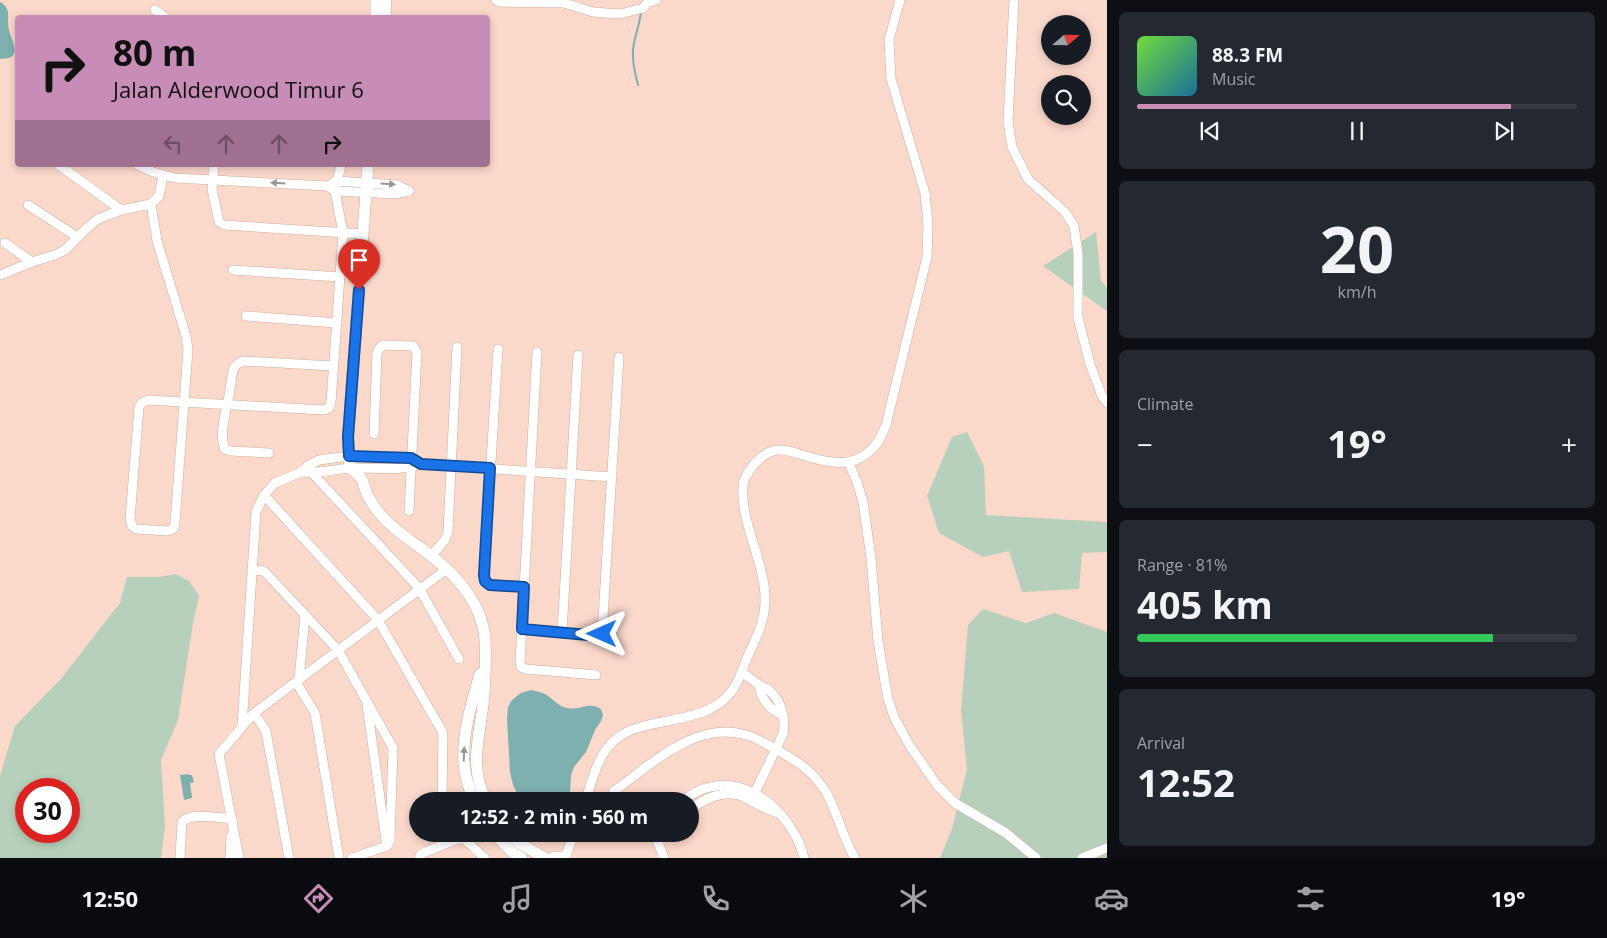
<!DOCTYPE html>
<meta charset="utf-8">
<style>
:root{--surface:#171b24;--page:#242831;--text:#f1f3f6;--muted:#9ea1a6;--line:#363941;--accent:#c88db6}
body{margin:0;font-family:"Open Sans",sans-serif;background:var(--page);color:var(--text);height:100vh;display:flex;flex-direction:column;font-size:19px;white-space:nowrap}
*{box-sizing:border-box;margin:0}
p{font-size:16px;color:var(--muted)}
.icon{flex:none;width:28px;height:28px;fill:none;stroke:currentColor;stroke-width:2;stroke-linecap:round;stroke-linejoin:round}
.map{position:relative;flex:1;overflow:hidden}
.drawer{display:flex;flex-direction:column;gap:12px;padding:12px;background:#0d0f14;width:500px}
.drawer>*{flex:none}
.top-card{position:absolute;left:15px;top:15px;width:475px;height:152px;border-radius:5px;box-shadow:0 2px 8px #0003;background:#c88db6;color:#111;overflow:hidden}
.needle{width:32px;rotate:70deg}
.controls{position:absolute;left:1041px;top:15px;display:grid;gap:10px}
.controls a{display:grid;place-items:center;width:50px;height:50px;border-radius:50%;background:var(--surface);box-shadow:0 2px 8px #0003;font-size:25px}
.speed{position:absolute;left:15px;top:778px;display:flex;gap:10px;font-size:25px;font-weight:700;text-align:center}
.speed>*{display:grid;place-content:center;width:65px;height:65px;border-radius:50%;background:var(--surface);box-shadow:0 2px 8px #0003;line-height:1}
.speed .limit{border:8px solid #d22;background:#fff;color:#111}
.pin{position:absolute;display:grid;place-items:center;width:42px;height:42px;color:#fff;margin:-51px -21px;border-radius:50% 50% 50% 0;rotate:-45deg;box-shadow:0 0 5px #0007}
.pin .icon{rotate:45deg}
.me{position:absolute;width:55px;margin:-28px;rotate:270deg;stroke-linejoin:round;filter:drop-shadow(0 0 4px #0008)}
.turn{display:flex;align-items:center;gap:18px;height:105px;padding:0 15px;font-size:22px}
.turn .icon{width:65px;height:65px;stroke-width:2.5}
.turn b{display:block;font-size:35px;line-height:42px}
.lanes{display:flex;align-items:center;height:48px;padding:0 15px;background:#0003;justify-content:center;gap:25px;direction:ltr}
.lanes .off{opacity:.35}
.big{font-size:38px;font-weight:700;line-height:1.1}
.drawer .widget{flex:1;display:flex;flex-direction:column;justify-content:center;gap:8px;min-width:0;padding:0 18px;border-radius:8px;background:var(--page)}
.drawer .dial{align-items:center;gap:0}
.dial b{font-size:65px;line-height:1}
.song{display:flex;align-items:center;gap:15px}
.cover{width:60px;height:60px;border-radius:8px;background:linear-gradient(135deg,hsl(100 70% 55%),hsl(200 70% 35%))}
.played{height:5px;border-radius:2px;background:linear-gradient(90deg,var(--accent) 85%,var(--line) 85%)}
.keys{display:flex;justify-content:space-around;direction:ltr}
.heat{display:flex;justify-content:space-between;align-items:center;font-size:28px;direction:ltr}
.charge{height:8px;border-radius:4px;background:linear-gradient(90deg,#34c759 81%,var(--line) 0)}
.trip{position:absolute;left:409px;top:792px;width:290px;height:50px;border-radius:25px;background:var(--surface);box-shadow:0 2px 8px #0003;font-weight:700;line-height:50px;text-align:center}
.tab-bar{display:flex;height:80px;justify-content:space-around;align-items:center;background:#090b0e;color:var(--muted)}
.tab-bar .icon{width:35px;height:35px}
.tab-bar .on{color:var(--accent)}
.tab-bar b{font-size:22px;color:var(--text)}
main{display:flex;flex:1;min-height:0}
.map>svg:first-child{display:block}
.green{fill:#b7d0bb;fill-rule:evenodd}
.water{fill:#7fb0b0}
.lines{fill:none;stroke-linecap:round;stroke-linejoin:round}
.stream{stroke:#7fb0b0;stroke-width:2}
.minor-casing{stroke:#ceaea0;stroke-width:10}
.tertiary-casing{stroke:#ceaea0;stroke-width:12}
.minor{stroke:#fff;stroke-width:9}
.tertiary{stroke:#fff;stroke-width:11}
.oneway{fill:#9a9593}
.route-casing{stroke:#114b97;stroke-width:12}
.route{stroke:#1a73e8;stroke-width:9}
</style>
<main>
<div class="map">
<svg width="1107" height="858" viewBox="0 0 1107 858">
<rect width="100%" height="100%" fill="#fad8ca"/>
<g class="green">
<path d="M1096,232l5,49 6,7v23l-64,-45z"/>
<path d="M967,432l17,34 2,49 121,7v30l-25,1 -3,36 -57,3 -13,-41 -26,6 -44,-24 -12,-37 25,-59z"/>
<path d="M176,574l13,7 10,15 -6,27 -15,97 -17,40 4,66 -4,32h-161v-82l15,-50 45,-46 60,-77 7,-26h32zM26,789h43v42h-43z"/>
<path d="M983,609l43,14 28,-10 53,19v226h-167l12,-29 15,-60 -6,-59 7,-85z"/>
</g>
<g class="water">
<path d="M0,2c13,7 6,17 9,28 3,13 15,29 -9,29z"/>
<path d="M531,690c4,1 9,2 12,3 9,4 14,13 24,15 14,3 20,-7 34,1l2,6 -2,6 -6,9 -9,22 -12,15 -3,8 -1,19 -2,7h-47l-8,-16 -3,-13 -3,-53 1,-12 4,-7 9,-7z"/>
<path d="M189,774v1h3l2,7 -4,1 2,15 -8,2 -4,-25z"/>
</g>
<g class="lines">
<path class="stream" d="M638,85c-3,-11 -6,-23 -5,-35 1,-13 7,-25 8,-39"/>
<defs>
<g id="minor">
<path d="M496,0l3,2 65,1 29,9 27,2 23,-6 4,-5 9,-3"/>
<path d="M1014,0l-6,121 4,26 16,32 37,33 9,14 4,27v65l12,46 12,32 5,7"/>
<path d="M155,10l11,8"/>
<path d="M59,165l62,45"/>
<path d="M138,165l15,7 22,6 152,8 8,5 62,3 12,-3"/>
<path d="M214,165l-2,24 7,33 5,3 139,9"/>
<path d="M331,184l5,-3 61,4 12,6"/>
<path d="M151,204l6,37 29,95 2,14 -13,173 -1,5 -6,3 -32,-2 -4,-3 -2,-7 9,-112 3,-4 6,-3 176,10 5,-2 2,-5 12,-170 -8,-42 6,-26"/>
<path d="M28,205l49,32"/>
<path d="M5,243l27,19"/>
<path d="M233,270l107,7"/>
<path d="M0,275l32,-13 23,-7 10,-5 23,-23 10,-8 23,-9 30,-6 8,-8 4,-20"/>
<path d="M246,316l91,7"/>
<path d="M498,349l-14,226 1,6 5,4 34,2"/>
<path d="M537,352l-17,310 1,5 5,2 70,6"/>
<path d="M374,434l3,-81 2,-4 4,-4 30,1 4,6 -8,159"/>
<path d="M269,453l-39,-2 -5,-2c-7,-15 2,-39 4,-54 2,-8 2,-19 5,-27 2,-4 5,-5 9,-7l90,5"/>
<path d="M849,463l8,19 6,20 8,56 7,83 10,58 7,20 15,27 27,39 18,18 51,30 30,25"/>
<path d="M311,469l2,5 106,114 40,71"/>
<path d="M301,472c17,2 33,-3 50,-4 23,-1 48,4 70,-4l191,13"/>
<path d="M264,495l114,125 65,113 -1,68"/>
<path d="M431,556l14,-16 3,-8 9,-185"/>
<path d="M252,570l12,1 74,79 55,98 -3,93 -3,5"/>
<path d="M521,629l78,7 3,-2 17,-277"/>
<path d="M562,633l16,-278"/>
<path d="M741,672c7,4 11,8 17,12 3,3 8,3 11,6 12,11 17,27 14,44l-32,67"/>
<path d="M299,680l6,-65"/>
<path d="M296,682l19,31 24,145"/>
<path d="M759,685c2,14 11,26 24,30"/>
<path d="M367,705l19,136"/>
<path d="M254,713l12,18 23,127"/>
<path d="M242,726l14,-214 8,-17 11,-12 26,-11 8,-7 10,-5 30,-4 62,2 10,6"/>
<path d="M585,801c7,-18 11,-40 24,-55 26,-35 100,-14 126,-60 5,-8 8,-18 12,-28 8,-18 18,-36 18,-57 1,-37 -25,-78 -22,-115 0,-8 7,-16 12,-23 6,-6 13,-12 22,-13 10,-1 20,3 29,6 28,9 53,12 72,-14 3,-5 6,-12 8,-17l41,-168 1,-33 -3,-31 -34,-114 -2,-39 11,-40"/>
<path d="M614,801l-1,-4 1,-6c38,-27 82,-71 132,-56 11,3 21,10 31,15 20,11 36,21 49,42 12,21 16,45 29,66"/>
<path d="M683,801c8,-6 16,-12 27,-14 43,-11 85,32 94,71"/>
<path d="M690,809c15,-10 33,-20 52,-13 12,5 22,13 36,17"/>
<path d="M650,834l7,6 7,18"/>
<path d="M180,858l2,-36c8,-10 37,-4 50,-3v4"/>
<path d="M230,858l1,-22"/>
<path d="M239,858l-20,-104 35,-41 193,-144"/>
<path d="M352,858l35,-12"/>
<path d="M419,858l2,-4 36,-15h7l21,19"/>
<path d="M565,858l9,-24"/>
<path d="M1082,858l25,-10"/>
</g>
<g id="tertiary">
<path d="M376,18v-18"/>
<path d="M385,18l1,-18"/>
<path d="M368,165l-20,272 2,31c3,3 9,6 11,10 3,5 4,12 7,18 3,6 8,13 13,19 12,14 26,23 41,34 30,21 60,52 63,90 1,21 0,44 -2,65 -4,37 -14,61 3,97"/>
<path d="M474,801c-5,-12 -9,-25 -10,-38 -2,-30 8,-61 16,-89"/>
<path d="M495,834l17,18 10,6"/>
<path d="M510,834l9,9 26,15"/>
<path d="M553,858l8,-1 4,1"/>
</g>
</defs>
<use href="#minor" class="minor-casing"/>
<use href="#tertiary" class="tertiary-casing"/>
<use href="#minor" class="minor"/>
<use href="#tertiary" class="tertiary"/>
</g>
<defs><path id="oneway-solid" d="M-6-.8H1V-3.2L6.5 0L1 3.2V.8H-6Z" transform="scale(1.25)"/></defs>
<g class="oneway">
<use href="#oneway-solid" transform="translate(278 183) rotate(-177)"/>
<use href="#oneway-solid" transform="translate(388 184) rotate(3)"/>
<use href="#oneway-solid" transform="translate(464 754) rotate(-88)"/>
</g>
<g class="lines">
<defs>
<path id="route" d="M359,290l-11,147 1,19 62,2 10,6 69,4 -6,107 1,6 5,4 34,2 -2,42 77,7 3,-2"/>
</defs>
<use href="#route" class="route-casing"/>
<use href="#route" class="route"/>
</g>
</svg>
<div class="controls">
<a><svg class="needle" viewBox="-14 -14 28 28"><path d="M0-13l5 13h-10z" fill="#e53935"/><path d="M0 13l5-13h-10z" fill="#9ea1a6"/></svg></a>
<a><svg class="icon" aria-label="search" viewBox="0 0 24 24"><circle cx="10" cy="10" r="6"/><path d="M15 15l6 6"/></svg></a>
</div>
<div class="speed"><div class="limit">30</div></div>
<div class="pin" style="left:359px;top:290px;background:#d93025"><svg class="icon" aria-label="arrive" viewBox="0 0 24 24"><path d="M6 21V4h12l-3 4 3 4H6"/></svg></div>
<svg class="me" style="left:602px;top:634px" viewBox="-20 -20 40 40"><path d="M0-17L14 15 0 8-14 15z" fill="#1a73e8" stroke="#fff" stroke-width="4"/></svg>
<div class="trip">12:52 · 2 min · 560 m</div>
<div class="top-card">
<div class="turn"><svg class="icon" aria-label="right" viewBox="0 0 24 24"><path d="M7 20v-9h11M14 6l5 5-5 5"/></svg><div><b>80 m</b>Jalan Alderwood Timur 6</div></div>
<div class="lanes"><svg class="icon off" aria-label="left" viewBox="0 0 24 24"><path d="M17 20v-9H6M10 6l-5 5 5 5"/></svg><svg class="icon off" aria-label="ahead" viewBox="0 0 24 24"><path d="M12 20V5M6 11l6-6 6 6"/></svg><svg class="icon off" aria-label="ahead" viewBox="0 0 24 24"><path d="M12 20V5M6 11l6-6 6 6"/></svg><svg class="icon" aria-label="right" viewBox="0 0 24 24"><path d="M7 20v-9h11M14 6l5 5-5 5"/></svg></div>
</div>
</div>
<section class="drawer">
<div class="widget">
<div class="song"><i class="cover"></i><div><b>88.3 FM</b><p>Music</p></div></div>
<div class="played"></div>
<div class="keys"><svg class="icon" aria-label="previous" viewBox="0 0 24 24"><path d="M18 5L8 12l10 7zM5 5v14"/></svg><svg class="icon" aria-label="pause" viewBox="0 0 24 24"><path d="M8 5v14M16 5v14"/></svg><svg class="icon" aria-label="next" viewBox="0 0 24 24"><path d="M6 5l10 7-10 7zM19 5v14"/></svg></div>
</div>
<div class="widget dial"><b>20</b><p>km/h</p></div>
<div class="widget"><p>Climate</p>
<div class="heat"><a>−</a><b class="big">19°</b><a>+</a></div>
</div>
<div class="widget"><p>Range · 81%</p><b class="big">405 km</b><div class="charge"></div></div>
<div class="widget"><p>Arrival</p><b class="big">12:52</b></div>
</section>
</main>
<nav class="tab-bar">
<b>12:50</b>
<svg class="icon on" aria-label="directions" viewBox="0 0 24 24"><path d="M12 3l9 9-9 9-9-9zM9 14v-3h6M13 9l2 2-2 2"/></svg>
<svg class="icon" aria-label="music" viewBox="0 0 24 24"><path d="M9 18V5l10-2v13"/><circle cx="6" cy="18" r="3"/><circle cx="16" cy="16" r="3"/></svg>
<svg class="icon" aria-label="phone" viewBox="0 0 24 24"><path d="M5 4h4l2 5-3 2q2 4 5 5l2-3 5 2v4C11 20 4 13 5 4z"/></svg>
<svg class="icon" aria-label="climate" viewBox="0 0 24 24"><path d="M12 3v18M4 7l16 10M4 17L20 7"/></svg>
<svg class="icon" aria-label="car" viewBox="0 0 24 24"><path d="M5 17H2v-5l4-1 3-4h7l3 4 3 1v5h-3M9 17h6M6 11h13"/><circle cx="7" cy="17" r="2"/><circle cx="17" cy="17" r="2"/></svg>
<svg class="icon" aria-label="filters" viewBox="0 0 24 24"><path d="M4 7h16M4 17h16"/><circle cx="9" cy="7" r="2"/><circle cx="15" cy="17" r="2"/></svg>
<b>19°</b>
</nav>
